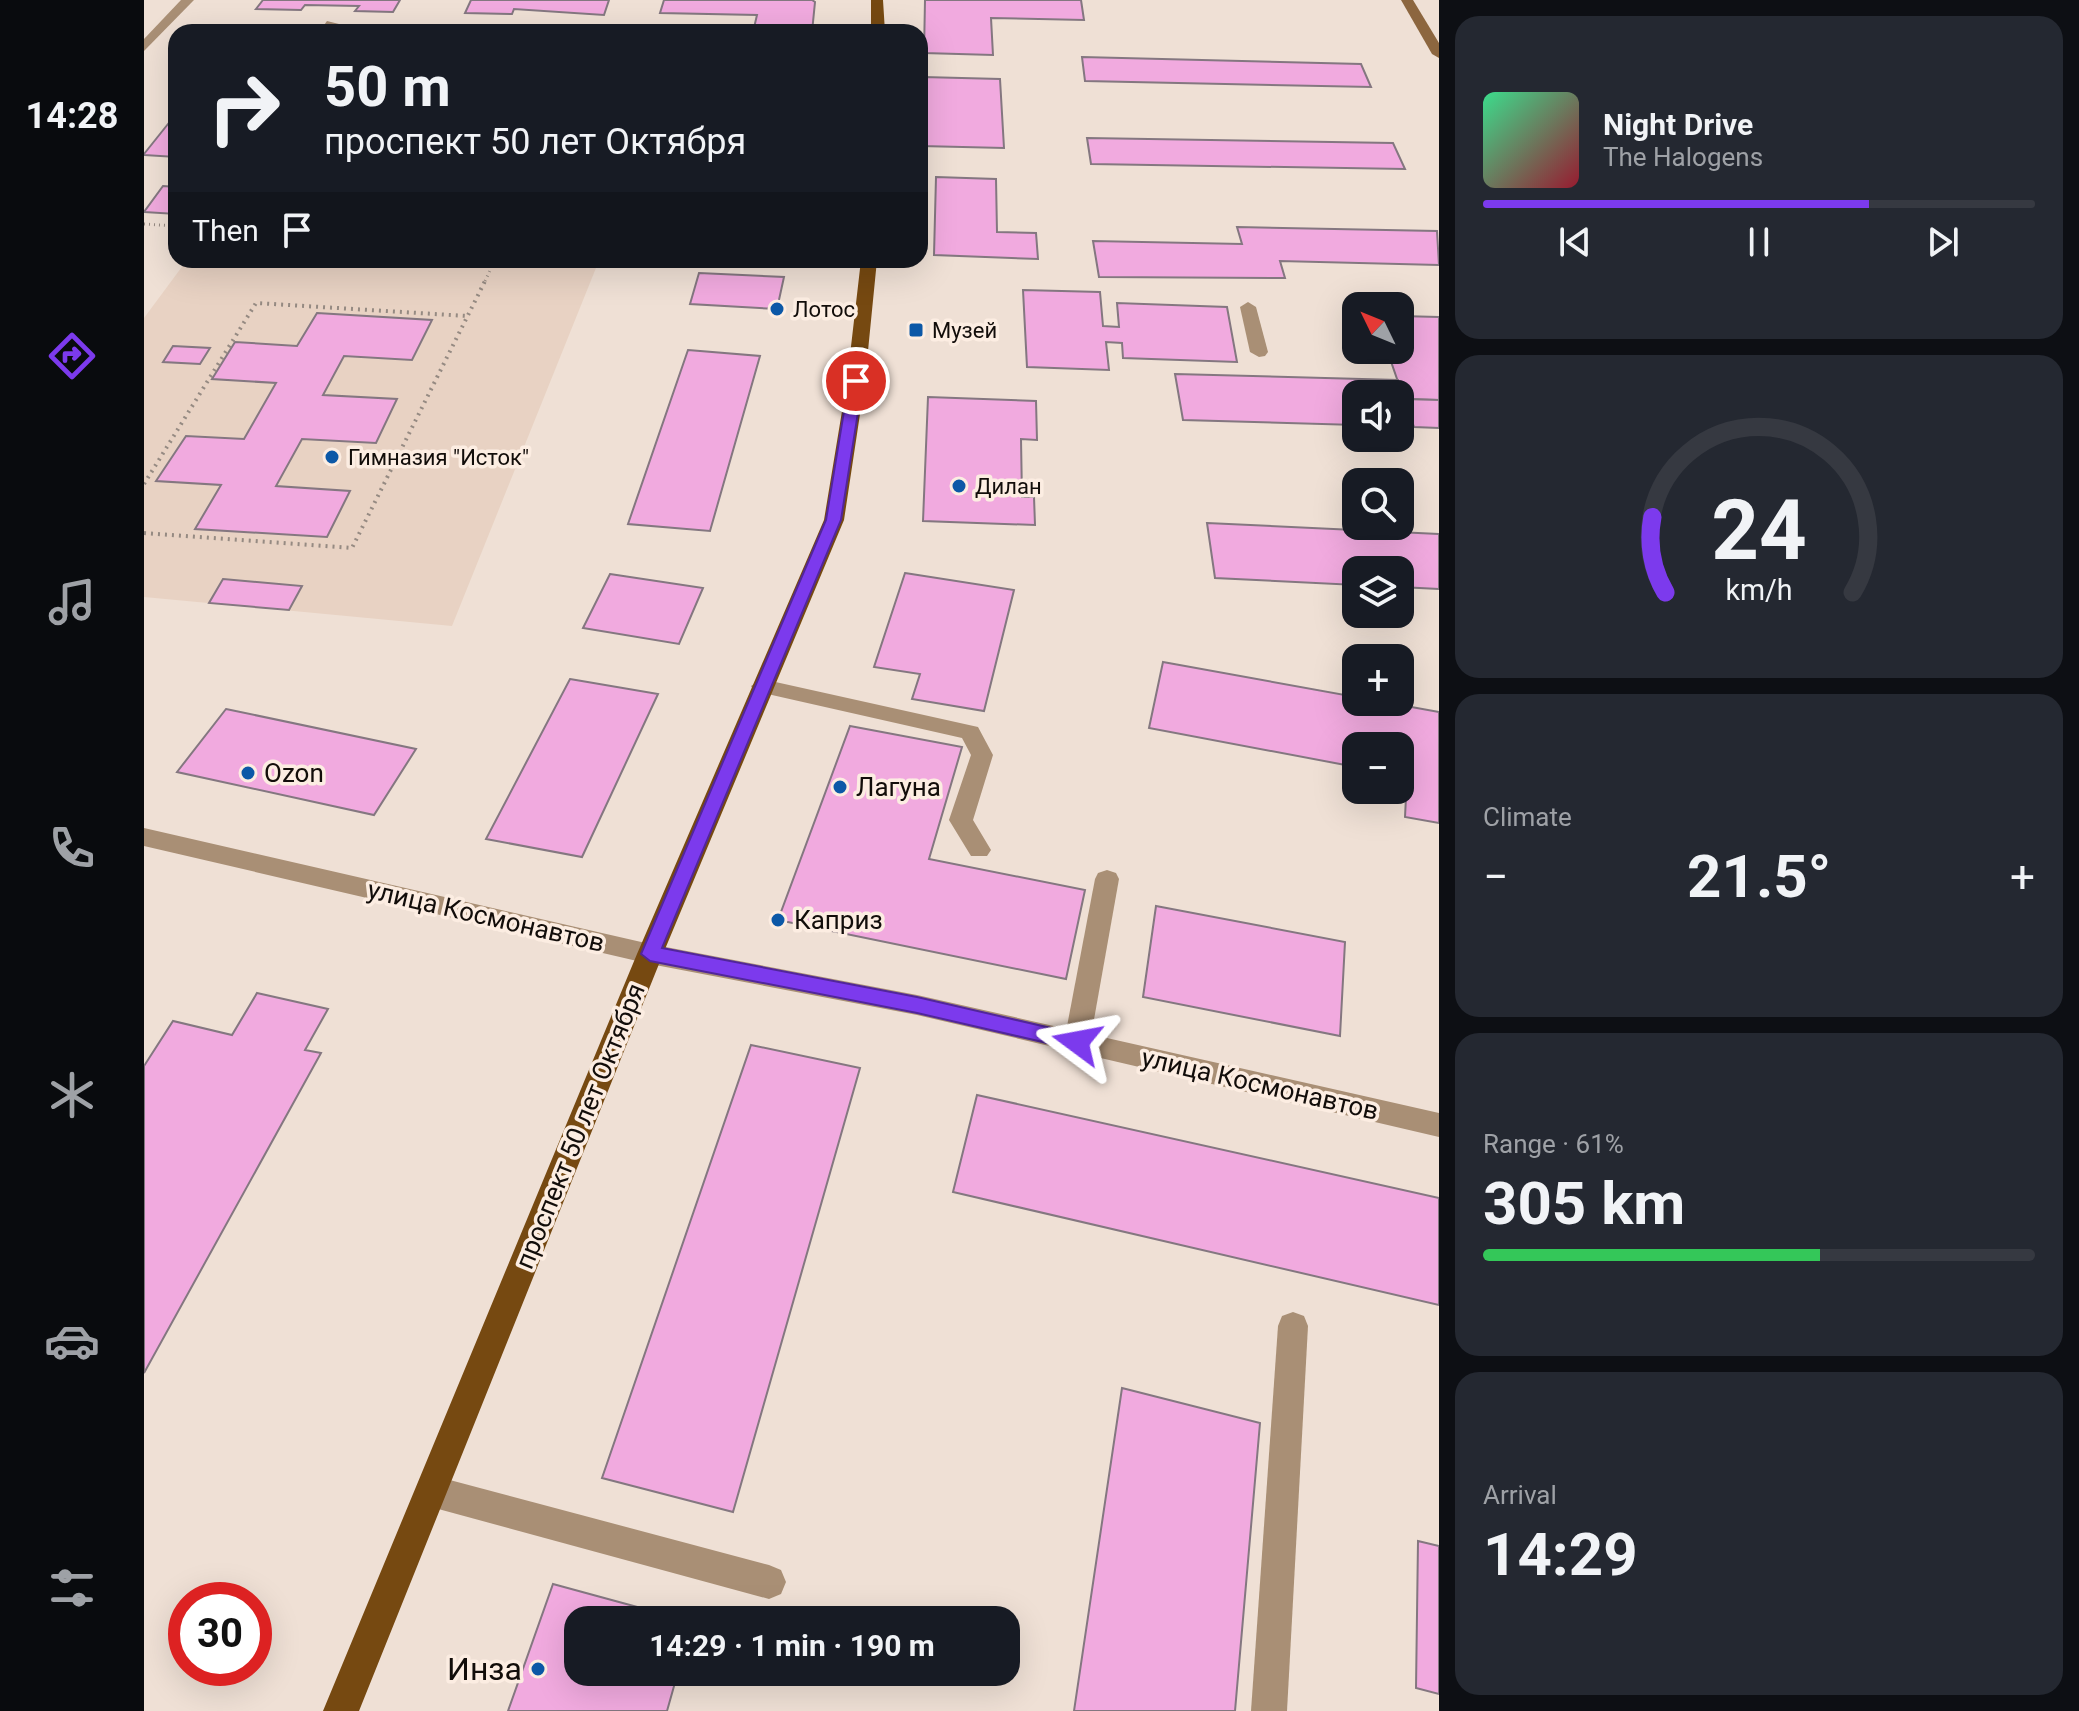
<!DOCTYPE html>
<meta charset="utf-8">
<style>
:root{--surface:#171b24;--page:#242831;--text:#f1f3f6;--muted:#9ea1a6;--line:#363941;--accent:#7c3aed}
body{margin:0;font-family:Roboto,sans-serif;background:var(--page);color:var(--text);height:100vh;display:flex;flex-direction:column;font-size:30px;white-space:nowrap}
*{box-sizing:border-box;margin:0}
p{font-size:26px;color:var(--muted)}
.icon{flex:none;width:44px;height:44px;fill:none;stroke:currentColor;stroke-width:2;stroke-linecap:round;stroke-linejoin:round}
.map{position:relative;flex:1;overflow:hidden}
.sheet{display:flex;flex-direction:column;gap:16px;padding:16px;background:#0d0f14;width:640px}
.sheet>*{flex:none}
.hud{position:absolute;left:24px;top:24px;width:760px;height:244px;border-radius:24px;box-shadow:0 8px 32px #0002;background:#171b24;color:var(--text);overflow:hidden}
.needle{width:52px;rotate:313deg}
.fabs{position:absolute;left:1198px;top:292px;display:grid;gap:16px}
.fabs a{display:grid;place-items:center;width:72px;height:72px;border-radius:16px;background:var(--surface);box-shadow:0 8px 32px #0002;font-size:40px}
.speed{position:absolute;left:24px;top:1582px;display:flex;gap:16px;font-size:40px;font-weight:700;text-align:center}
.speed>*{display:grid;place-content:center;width:104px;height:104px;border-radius:50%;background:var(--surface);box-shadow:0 8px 32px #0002;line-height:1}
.speed .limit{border:12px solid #d22;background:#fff;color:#111}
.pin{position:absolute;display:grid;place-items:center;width:68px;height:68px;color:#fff;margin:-34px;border:4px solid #fff;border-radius:50%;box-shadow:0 2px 8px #0007}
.me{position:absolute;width:88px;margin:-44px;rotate:283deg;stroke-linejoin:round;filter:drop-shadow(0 0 6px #0008)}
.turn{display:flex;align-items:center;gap:28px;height:168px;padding:0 24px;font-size:36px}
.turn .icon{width:104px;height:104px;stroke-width:2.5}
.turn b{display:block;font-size:56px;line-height:68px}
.then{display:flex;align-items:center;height:76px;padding:0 24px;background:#0003;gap:16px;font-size:30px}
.big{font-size:60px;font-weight:700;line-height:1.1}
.sheet .tile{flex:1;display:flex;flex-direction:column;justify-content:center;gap:12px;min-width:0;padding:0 28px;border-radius:24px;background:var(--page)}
.sheet .dial{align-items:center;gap:0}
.dial svg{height:208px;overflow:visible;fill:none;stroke:var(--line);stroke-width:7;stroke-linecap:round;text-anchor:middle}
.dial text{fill:var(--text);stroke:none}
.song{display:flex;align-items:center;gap:24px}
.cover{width:96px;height:96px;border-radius:12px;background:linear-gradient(135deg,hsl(150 70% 55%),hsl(350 70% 35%))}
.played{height:8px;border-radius:4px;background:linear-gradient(90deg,var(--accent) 70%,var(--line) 70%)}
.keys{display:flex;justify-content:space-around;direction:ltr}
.heat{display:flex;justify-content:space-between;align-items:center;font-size:44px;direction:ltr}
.charge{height:12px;border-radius:6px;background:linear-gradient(90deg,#34c759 61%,var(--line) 0)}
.trip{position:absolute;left:420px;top:1606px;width:456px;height:80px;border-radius:24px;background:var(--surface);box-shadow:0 8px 32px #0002;font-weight:700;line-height:80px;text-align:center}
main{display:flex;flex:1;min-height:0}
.menu{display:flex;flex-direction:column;width:144px;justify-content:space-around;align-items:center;background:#090b0e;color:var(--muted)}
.menu .icon{width:56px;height:56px}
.menu .on{color:var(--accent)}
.menu b{font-size:36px;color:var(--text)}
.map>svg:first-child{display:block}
.built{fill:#e8d2c3}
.building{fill:#f1aadf;stroke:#847780;stroke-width:2}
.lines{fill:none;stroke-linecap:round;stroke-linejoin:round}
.path-far1{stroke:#958a82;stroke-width:3;stroke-dasharray:1 4;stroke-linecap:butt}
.path{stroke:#958a82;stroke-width:4;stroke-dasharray:2 5;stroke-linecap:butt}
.lane{fill:#a98f75;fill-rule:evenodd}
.street{fill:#a98f75;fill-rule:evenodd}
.secondary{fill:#8c663f;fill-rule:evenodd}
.primary{fill:#764911;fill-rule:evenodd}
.route{fill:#7c3aed;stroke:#51269a;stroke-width:2}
.poi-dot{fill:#0c58a7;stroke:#fcede2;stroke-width:3}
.labels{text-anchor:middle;stroke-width:7;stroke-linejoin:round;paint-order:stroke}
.far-poi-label{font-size:22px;fill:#120d0a;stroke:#fcede2;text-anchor:start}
.poi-label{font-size:26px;fill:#120d0a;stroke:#fcede2;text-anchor:start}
.street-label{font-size:26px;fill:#120d0a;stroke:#fcede2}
.near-poi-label{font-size:32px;fill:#120d0a;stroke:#fcede2;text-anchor:end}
</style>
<main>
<nav class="menu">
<b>14:28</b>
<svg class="icon on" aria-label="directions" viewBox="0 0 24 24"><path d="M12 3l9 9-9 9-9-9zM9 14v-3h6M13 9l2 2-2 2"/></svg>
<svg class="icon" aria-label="music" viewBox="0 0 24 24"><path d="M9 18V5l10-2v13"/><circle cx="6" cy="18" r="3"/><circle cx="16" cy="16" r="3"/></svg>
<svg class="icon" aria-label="phone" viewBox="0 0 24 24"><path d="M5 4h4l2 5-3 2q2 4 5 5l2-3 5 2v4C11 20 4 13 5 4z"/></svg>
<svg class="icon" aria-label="climate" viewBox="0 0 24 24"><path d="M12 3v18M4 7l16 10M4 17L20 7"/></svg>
<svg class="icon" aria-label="car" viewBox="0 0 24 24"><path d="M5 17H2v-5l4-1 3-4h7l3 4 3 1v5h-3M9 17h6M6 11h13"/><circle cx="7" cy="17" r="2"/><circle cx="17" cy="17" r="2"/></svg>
<svg class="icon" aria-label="filters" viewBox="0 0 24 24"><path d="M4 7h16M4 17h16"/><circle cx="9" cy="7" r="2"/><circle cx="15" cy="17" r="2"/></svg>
</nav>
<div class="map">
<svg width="1295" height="1711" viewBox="0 0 1295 1711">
<rect width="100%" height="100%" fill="#efe0d5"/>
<path class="built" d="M43,260l411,3 -146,363 -308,-29v-279z"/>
<g class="building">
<path d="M119,0h137l-7,12 -38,-1 4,-5 -54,-1 -4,5 -45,-1z"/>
<path d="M327,0h138l-5,15 -90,-6 -2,5 -47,-1z"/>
<path d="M520,0h148l3,2 -3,30h-59l4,-17 -97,-2z"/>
<path d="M781,0h156l3,20 -93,-2 2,37 -69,-2z"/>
<path d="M938,57l279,7 10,23 -286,-6z"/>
<path d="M779,77l77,2 4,69 -83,-2z"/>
<path d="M32,114v43l-32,-2v-1z"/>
<path d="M943,138l306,5 12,26 -314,-5z"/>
<path d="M792,177l60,2 1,53 39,1 2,26 -104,-4z"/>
<path d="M19,186l13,1v27l-32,-2z"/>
<path d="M1093,227l200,4 2,34 -159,-4 5,17 -186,-1 -6,-36 149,3z"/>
<path d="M555,273l85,4 -7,32 -87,-5z"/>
<path d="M879,290l77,2 3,34 16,1 -2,-24 110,4 10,55 -114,-4 -1,-15 -16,-1 3,28 -82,-3z"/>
<path d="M173,313l115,7 -20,40 -68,-4 -21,39 74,4 -21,44 -74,-4 -26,47 74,5 -23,46 -132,-8 26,-44 -65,-4 30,-45 58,3 32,-56 -64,-4 23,-37 62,4z"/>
<path d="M1256,316l39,1v83l-35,-1 -17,-49h13z"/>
<path d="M29,346l37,2 -10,16 -37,-2z"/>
<path d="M544,350l72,6 -50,175 -82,-7z"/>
<path d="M1031,374l223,6 16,47h-14v-33h-44v31l-173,-5z"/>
<path d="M784,397l108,4 1,39 -16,-1 1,58h12l1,28 -112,-4z"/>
<path d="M1260,399l35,1v28l-25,-1z"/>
<path d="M1063,523l232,11v55l-39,-2v-17h-44v15l-141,-7z"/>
<path d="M761,573l109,17 -30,121 -72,-12 8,-25 -46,-7z"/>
<path d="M466,574l93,14 -24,56 -96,-16z"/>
<path d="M79,579l79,7 -13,24 -80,-7z"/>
<path d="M1019,662l193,35v5h28l55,10v111l-34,-6 2,-40 -7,-1v-30h-44v21l-207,-39z"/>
<path d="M426,679l88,15 -76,163 -96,-18z"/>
<path d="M82,709l190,40 -42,66 -197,-43z"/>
<path d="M706,726l112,21 -33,112 156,31 -19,89 -288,-59z"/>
<path d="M1012,906l189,36 -5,94 -197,-39z"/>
<path d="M113,993l71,16 -23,41 16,3 -177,320v-307l29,-45 59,14z"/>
<path d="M607,1045l109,23 -127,444 -131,-34z"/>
<path d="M833,1095l462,103v107l-486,-113z"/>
<path d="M978,1388l138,35 -25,288h-161z"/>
<path d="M1274,1541l21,5v148l-23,-6z"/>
<path d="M409,1584l132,36h-107v52h100l-11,39h-159z"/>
</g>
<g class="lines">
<g class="path-far1">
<path d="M0,224l32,2"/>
<path d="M341,281l10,-21"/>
</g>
<g class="path">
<path d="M0,484l112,-181 211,13"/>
<path d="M0,533l208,15 134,-269"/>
</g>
<g class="lane">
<path d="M183,21l12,3 -6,8h-14z"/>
<path d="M1104,302l8,5 12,45 -3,4 -6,1 -9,-5 -10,-45z"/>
<path d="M618,679l216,48 15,28 -20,65 18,30 -4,6h-16l-22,-36 22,-65 -9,-17 -208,-47 -3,-5z"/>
<path d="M963,870l9,3 3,6 -29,163 -4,8 -9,3 -9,-3 -4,-8 31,-163 3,-6z"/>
<path d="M1149,1312l11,4 4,10 -21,385h-36l27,-385 4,-10z"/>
<path d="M287,1475l338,90 12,5 5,12 -5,12 -12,5 -338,-92 -11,-5 -5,-11 5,-11z"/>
</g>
<g class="street">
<path d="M37,0h13l-50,51v-12z"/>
<path d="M0,828l506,116 267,51 522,118v24l-522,-122 -267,-51 -506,-118z"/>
</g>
<path class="secondary" d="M1257,0h12l26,43v15l-7,-4z"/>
<g class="primary">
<path d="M727,0h12l2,32h-14z"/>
<path d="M717,260h16l-12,121 -21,139 -181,434 -304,757h-36l314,-757 187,-434 23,-139z"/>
</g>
</g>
<path class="route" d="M712,377l7,4 -22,139 -179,428 255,49 160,37 7,2 3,6 -3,6 -7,2 -160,-37 -267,-52 -9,-7 185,-434 23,-139z"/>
<g class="poi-dot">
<circle cx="633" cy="309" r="8"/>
<rect x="764" y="322" width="16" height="16" rx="4"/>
<circle cx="188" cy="457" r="8"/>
<circle cx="815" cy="486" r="8"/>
<circle cx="104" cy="773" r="8"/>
<circle cx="696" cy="787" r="8"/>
<circle cx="634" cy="920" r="8"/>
<circle cx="394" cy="1669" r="8"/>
</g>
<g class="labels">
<g class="far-poi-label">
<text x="649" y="317">Лотос</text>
<text x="788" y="338">Музей</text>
<text x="204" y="465">Гимназия "Исток"</text>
<text x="831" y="494">Дилан</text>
</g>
<g class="poi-label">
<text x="120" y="782">Ozon</text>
<text x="712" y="796">Лагуна</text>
<text x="650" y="929">Каприз</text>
</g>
<g class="street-label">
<text transform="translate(342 916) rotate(13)" y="9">улица Космонавтов</text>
<text transform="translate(1116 1084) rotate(13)" y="9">улица Космонавтов</text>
<text transform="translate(436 1126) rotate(-68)" y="9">проспект 50 лет Октября</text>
</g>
<g class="near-poi-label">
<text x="378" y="1680">Инза</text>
</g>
</g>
</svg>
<div class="fabs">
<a><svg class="needle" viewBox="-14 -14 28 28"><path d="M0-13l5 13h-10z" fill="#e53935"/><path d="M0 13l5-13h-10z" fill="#9ea1a6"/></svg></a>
<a><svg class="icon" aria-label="sound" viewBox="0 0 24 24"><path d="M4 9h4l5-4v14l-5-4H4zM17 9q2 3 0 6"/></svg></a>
<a><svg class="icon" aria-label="search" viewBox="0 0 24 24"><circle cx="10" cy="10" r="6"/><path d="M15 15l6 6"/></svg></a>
<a><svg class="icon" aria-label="layers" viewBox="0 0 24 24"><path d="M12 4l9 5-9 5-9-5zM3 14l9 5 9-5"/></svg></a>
<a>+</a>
<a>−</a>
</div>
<div class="speed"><div class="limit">30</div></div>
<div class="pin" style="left:712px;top:381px;background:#d93025"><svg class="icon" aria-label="arrive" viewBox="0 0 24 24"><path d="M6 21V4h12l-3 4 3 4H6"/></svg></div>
<svg class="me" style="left:933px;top:1042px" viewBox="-20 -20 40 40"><path d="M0-17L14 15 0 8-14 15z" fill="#7c3aed" stroke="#fff" stroke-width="4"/></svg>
<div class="trip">14:29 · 1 min · 190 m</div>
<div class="hud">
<div class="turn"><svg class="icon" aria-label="right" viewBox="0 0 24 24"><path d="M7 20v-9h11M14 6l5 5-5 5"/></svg><div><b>50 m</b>проспект 50 лет Октября</div></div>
<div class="then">Then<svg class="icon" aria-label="arrive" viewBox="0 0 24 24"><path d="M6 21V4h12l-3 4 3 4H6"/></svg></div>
</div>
</div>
<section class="sheet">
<div class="tile">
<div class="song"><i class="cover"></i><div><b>Night Drive</b><p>The Halogens</p></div></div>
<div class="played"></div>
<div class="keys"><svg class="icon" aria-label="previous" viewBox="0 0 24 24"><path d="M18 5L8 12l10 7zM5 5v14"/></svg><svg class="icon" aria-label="pause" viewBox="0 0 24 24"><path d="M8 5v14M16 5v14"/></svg><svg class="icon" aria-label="next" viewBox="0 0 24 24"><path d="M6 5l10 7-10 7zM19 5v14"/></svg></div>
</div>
<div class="tile dial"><svg viewBox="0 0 100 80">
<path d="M14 69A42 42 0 1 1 86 69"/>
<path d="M14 69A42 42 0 0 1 9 40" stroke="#7c3aed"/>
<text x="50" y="56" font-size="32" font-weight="700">24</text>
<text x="50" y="72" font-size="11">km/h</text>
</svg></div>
<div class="tile"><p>Climate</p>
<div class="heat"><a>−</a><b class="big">21.5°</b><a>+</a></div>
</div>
<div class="tile"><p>Range · 61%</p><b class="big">305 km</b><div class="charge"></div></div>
<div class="tile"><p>Arrival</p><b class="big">14:29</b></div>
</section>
</main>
